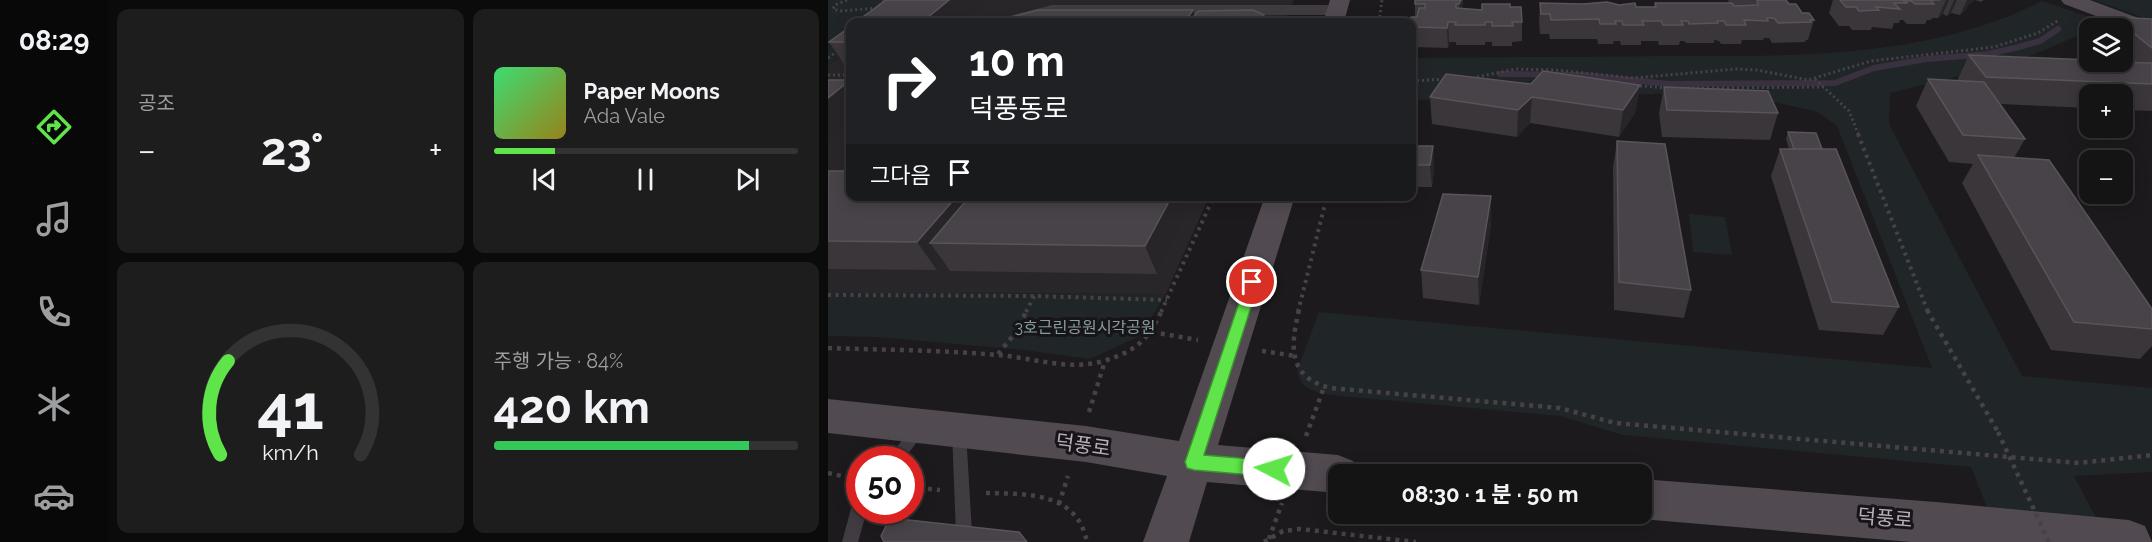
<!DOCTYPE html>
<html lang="ko">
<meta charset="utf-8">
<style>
:root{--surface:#151415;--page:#1e1d1e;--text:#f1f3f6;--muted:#9d9ea0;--line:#343334;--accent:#5fe54a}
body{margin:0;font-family:Raleway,"Noto Sans KR",sans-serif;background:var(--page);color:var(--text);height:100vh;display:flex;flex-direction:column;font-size:22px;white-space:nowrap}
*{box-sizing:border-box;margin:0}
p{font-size:20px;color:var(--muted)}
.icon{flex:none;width:33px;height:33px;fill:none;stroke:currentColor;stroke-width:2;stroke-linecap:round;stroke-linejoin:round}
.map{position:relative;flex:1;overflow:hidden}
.panel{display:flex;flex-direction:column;gap:9px;padding:9px;background:#0c0b0c;width:720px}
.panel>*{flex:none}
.hud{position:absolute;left:18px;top:18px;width:570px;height:183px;border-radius:12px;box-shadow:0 3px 15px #0003,0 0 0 2px var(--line);background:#202124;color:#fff;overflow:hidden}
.tools{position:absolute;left:1251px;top:18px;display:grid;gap:12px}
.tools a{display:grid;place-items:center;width:54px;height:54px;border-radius:12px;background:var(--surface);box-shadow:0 3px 15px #0003,0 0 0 2px var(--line);font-size:30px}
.speed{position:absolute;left:18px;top:446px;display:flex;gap:12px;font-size:30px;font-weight:700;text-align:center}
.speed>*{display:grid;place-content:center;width:78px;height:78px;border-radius:50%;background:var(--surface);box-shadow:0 3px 15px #0003,0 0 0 2px var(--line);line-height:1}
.speed .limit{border:9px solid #d22;background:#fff;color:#111}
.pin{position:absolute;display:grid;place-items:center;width:51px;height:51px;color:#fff;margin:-26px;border:3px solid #fff;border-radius:50%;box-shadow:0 2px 6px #0007}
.me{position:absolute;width:66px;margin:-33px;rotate:275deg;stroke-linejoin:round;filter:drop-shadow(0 0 4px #0008)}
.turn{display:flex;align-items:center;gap:21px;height:126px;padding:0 24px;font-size:27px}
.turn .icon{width:78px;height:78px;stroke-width:2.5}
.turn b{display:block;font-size:42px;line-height:51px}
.then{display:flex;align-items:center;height:57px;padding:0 24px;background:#0003;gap:12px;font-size:22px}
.big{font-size:45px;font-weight:700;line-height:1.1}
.panel .tile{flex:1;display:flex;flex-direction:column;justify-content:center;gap:9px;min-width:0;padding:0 21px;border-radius:12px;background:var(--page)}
.panel .dial{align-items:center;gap:0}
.dial svg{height:156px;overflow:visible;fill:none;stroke:var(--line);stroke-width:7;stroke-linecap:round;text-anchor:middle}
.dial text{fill:var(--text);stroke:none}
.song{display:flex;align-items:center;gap:18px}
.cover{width:72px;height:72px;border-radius:9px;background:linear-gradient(135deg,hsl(140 70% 55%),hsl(50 70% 35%))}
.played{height:6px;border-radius:3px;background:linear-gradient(90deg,var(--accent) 20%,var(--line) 20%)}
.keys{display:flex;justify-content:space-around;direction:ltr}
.heat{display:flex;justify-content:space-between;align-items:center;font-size:33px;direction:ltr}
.charge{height:9px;border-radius:4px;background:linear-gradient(90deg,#34c759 84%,var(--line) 0)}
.panel .tiles{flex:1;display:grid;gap:9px;grid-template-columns:repeat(2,1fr)}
.trip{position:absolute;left:500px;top:464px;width:324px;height:60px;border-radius:12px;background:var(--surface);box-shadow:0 3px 15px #0003,0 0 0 2px var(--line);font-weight:700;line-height:60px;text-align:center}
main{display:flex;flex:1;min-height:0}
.dock{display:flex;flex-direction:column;width:108px;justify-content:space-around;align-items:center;background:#080808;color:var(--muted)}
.dock .icon{width:42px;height:42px}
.dock .current{color:var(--accent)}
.dock b{font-size:27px;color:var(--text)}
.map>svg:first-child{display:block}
.built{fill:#292629}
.green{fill:#202527}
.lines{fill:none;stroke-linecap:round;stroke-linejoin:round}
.stream{stroke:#3a3140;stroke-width:6}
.path-far2{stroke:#474248;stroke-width:3;stroke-dasharray:2 3;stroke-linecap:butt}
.path-far1{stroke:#474248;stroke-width:4;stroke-dasharray:3 4.5;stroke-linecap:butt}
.path{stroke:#474248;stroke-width:4.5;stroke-dasharray:4 5;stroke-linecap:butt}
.lane{fill:#413c41;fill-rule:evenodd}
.street{fill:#413c41;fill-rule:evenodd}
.secondary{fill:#514a51;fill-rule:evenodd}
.path-bridge{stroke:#474248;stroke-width:4.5;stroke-dasharray:4 5;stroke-linecap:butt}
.wall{fill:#3a363a}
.shaded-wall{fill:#282528}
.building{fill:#474348;stroke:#59545a;stroke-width:1.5}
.route{fill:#5fe54a;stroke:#3e9530;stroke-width:1.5}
.labels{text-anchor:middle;stroke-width:6;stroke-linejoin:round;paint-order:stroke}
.park-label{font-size:16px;fill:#879ca4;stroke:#171517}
.near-street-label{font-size:20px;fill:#b9aebb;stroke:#171517}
</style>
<main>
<nav class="dock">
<b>08:29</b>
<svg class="icon current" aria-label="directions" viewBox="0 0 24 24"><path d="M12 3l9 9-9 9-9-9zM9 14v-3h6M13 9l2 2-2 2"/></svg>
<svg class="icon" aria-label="music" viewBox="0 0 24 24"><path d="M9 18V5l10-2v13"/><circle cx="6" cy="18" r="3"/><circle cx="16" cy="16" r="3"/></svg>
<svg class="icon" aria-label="phone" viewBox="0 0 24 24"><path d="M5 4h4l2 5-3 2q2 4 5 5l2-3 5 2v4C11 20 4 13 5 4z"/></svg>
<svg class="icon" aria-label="climate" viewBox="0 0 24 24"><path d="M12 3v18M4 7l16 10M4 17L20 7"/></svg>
<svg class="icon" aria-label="car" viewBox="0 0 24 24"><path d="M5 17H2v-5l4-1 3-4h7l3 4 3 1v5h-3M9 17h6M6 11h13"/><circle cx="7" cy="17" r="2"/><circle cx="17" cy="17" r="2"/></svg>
</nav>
<section class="panel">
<div class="tiles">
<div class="tile"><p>공조</p>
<div class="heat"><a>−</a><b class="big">23°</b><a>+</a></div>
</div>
<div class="tile">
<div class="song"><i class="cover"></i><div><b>Paper Moons</b><p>Ada Vale</p></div></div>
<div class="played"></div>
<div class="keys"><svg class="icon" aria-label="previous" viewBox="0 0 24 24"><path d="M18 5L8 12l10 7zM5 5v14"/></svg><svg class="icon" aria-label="pause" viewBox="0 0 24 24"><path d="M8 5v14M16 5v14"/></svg><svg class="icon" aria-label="next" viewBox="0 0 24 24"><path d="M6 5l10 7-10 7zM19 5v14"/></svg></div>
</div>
<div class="tile dial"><svg viewBox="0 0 100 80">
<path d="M14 69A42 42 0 1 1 86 69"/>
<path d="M14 69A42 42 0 0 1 18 21" stroke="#5fe54a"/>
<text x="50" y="56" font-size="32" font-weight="700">41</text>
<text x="50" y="72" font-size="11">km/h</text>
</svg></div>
<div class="tile"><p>주행 가능 · 84%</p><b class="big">420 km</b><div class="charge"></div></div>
</div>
</section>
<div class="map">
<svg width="1324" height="542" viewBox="0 0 1324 542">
<rect width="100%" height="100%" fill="#1c1a1c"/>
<g class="built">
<path d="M86,0h380l-10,22h-399z"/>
<path d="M22,49v147l359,1 -43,97 -338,-1v-227z"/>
</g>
<g class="green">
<path d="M0,0h86l-29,22h-35v27l-22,17z"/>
<path d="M1265,0h59v21z"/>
<path d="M1214,1l80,27h-32l-1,3 -75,32 -124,30 -1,31 133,252 130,12v84l-78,4 35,66 -116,-20 -22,-55 -348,-32 -63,-19 -229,-21c-17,-4 -30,-5 -34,-24l22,-59 613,56 -95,-242 -19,-14 -88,-20 -318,8v-42c85,-1 170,-1 255,-2 126,0 260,3 375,-55z"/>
<path d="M861,214l36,3 7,38 -39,-3z"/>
<path d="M0,293l338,1 -26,42 -50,23 -66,-9 -147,-13 -49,-1z"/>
</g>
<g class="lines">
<path class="stream" d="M672,74l82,1 87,9 166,-1 39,-15 53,-9 61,-5 31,-7 21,-6 18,-12"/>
<g class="path-far2">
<path d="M19,0l-12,5 -2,4 7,2 37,-3 8,-8"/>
<path d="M551,22l3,-22"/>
<path d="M0,58l11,-8"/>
<path d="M0,75h22"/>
<path d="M649,77l39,-8 39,1 79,8 102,-9 21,1 51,10 63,-19 123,-14 44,-14 21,-13"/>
<path d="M987,79l34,32 10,25"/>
<path d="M584,81l34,-2"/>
<path d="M802,85l37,3"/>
<path d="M859,88l137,-1"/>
</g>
<g class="path-far1">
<path d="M1030,134l70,178"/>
<path d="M0,295l206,1 133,4"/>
<path d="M198,312l8,-16"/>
<path d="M333,312l53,-116"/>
<path d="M470,312l29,-116"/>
</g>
<g class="path">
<path d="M471,310c-9,37 -11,67 31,78l230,20 55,15 464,40 73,-8"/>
<path d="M1099,310l71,122"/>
<path d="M324,332l46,8"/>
<path d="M0,348c56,2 114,2 170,7 36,3 73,17 109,5 30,-10 42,-21 55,-50"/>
<path d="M434,351l34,5"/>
<path d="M170,354l18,-22 11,-22"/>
<path d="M261,412l16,-51"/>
<path d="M478,436l18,-49"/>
<path d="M0,473l32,7"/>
<path d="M82,487l30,3"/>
<path d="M158,493c42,1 91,-1 101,49"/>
<path d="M231,504l9,-28"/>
<path d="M441,539l13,-36"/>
<path d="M436,542l19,-11 17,-2 116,13"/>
</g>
<g class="lane">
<path d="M91,424l5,2 2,4 -22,29h-17l27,-33z"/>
<path d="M131,426l5,2 2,4 6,101 -2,6 -6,2 -6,-2 -2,-6 -4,-101 2,-4z"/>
<path d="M32,498v12h7l-9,32h-16l10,-37 2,-5z"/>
</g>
<path class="street" d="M224,5h285l8,5 -8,5h-285l-36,7h-22l3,-3z"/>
<g class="secondary">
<path d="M502,0h20l-6,22h-21z"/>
<path d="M1233,0h29l62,23v14l-88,-33z"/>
<path d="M437,196h30l-77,249 120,10 15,6 6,13h-21v19l-131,-11 -18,60h-46l24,-66 -81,-14 -258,-29v-34l258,27 93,15z"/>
<path d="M813,479l295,23 193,18 16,6 7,16h-241l-270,-23 -16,-6h16z"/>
</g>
<path class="path-bridge" d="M1170,432l51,110"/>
</g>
<g class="wall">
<path d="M587,0h48l-1,9 20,1 28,-3 12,15v19l-10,1v4h-20v-4h-7v3h-29v-3h-7l-1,6 -34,-1v-2h-2v-23l3,-5z"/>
<path d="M900,0h58l3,4 25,16 -6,20h-2l-1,2 -33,1 -3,-5h-5l-1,2h-21l-1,4h-20l-2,-3 -5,-1v3h-28l-2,-2h-4l-1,4h-20l-1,-4h-17v4h-20l-1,-4h-6l-1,3h-15l-1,-5h-47l-1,-5h-9l-1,-12 1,-19 114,4 1,-4h74z"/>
<path d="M1005,0h151l-3,2 -6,-2 -7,5 -2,4 -6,6 -9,-2 -4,3 -4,-2 -5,4h-6l-1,2h-4l-2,4h-18l-4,-4h-3l-1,3h-5l-2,6 -20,-2 -1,3h-19l-3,-4h-10l-10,-13z"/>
<path d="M1286,17l38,2v92l-30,-1v-16h-32v14l-90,-4 25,35 -11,19 138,151v37l-12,13 -89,-9 -89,-167 11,-19 -24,-2 -33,-56 12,-27 29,2 12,-26 153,7v-34h-15z"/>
<path d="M22,27v40h-4l-17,-25z"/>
<path d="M618,74l190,37 -17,26 -89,-14 -13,14 -85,-13 -2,-27z"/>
<path d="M836,87l114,26 -8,27 -108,-3 -3,-24z"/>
<path d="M960,132l34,17 77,158 -16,28 -64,-5 -48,-154 9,-27h9l-3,-10z"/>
<path d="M789,141l74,149 -7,28 -70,-8 -1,-142z"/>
<path d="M584,146h21l1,22 -2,19h-20z"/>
<path d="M0,171l359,44 -30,59 -207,-3 -6,-9 -7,8 -109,-1z"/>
<path d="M663,224l-12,81 -56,-7 -2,-28z"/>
</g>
<g class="shaded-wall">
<path d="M121,0h39l-25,22h-41z"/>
<path d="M633,0h1v18l-2,6 -1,-20z"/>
<path d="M1118,0h3l-6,14 -5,4z"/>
<path d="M1126,0h3l-6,13 -4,3z"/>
<path d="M1139,0h8l-7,5 -2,4 -6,6z"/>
<path d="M365,10l4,12h-12z"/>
<path d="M436,15l2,7h-5z"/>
<path d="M620,22l1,20 -1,6 -1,-20z"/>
<path d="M22,80v41l-22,19v-42z"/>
<path d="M812,85l-4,26 -17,26 4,-27z"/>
<path d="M704,97l-2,26 -13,14 1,-27z"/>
<path d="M605,146l1,22 -2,19 -2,-22z"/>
<path d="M129,196h36l-63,47 14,19 -7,8 -20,-28z"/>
<path d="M344,196h8l7,19 -30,59 -12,-28z"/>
<path d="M663,196v28l-12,81 -1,-28z"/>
</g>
<g class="building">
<path d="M58,0h63l-27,22h-66z"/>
<path d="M587,0h46l-2,4h-3v4l26,2v-6h28v3h11l1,15h-10l1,4h-21v-4h-7v3h-30l1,-3h-8l-1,6 -34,-1v-2h-1v-3h-2l1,-5h6l2,-9h6v-4h-10z"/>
<path d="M929,0h29l3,4h7l6,9h7l5,7h-4l1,2 -33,1 -4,-5h-7l1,3 -24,-1 2,5h-20l-2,-4h-7l1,2 -29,1 -1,-3h-7l2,4h-20l-2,-4h-19l2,4h-21l-1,-4h-7l1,3h-16l-1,-5 -48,1 -1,-6h-9l-1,-11 43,1 24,-2 12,3 16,-2 1,4h20l-1,-4h77l2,3 24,-1z"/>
<path d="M1012,0h100h-10l4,4h-19l-4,-3h-7l3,2h-13l6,6 -24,-2 3,3 -20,1 -3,-4h-10z"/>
<path d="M210,10h155l-8,12h-176l6,-6z"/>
<path d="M425,10l11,5 -3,7h-71l8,-11z"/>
<path d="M1286,17l38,2v29z"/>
<path d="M22,27v15h-21z"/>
<path d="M1141,55l121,5v2l62,1v21l-166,-7z"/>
<path d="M715,71l97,14 -17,25 -91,-13 -14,13 -88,-13 16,-23 85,10z"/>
<path d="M1100,79l56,3 41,57 -62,-4z"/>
<path d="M0,80h22l-22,18z"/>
<path d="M836,87l104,4 10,22 -111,-3z"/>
<path d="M960,132l28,1 6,16h-28z"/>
<path d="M789,141l48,3 26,146 -72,-8z"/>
<path d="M584,146h21l-3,19h-18z"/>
<path d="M952,149h56l63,158 -67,-5z"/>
<path d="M1150,155l71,5 103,149v20l-78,-7z"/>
<path d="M0,171h22v25h107l-40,46 -89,-1z"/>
<path d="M615,194l48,2 -13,81 -57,-7z"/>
<path d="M142,196h202l-27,50 -215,-3z"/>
<path d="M62,518l129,14 8,10h-143l-3,-6z"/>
</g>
<path class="route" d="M424,277l7,5 -55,173 70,6 6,2 3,6 -3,5 -6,3 -80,-7 -7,-2 -2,-6 61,-180z"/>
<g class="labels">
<g class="park-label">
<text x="257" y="333">3호근린공원시각공원</text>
</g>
<g class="near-street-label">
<text transform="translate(255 445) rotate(8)" y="7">덕풍로</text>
<text transform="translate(1057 518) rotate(5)" y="7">덕풍로</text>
</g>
</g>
</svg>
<div class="tools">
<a><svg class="icon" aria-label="layers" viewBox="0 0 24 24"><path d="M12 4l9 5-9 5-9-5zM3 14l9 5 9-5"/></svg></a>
<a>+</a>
<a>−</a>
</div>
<div class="speed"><div class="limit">50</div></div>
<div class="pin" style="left:424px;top:282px;background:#d93025"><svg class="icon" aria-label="arrive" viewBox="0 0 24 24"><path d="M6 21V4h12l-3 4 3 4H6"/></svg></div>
<svg class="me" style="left:446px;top:469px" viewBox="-20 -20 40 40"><circle r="19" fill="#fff"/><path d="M0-13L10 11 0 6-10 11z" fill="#5fe54a"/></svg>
<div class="trip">08:30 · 1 분 · 50 m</div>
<div class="hud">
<div class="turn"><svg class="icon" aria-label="right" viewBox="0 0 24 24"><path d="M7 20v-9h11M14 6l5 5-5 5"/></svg><div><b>10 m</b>덕풍동로</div></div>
<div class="then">그다음<svg class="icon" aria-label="arrive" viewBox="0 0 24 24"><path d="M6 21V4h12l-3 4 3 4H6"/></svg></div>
</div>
</div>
</main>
